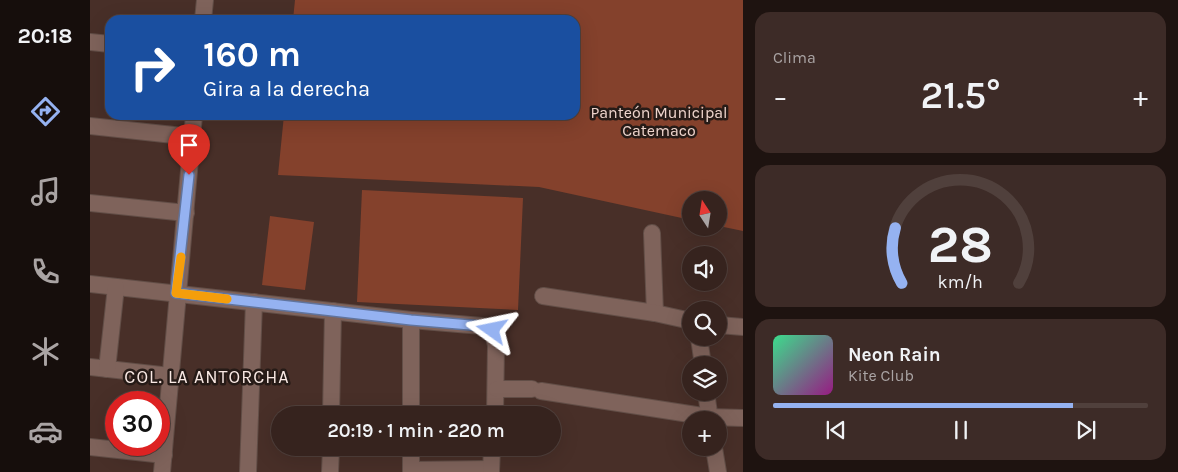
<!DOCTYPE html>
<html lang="es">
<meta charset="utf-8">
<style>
:root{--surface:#36231e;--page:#3d2b27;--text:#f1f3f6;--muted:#aaa4a4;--line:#50403c;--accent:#95b2f1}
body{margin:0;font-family:Karla,sans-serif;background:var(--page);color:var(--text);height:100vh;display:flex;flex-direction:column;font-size:19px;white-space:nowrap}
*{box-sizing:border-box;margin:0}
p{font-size:16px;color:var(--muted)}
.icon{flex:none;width:28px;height:28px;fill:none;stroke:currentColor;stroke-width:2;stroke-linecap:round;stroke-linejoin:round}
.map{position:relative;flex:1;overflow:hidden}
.details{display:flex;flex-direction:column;gap:12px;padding:12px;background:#1e1310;width:435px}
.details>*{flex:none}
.hud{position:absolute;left:15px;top:15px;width:475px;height:105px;border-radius:15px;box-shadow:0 5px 20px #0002,0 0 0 1px var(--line);background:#1a4fa0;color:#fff;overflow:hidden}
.needle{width:32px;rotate:348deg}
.tools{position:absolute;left:592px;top:191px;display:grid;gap:10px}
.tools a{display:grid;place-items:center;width:45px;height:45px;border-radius:50%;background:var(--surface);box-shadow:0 5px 20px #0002,0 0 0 1px var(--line);font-size:25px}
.speed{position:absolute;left:15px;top:391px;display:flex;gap:10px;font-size:25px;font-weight:700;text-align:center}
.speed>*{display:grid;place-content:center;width:65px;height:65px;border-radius:50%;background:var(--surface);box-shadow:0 5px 20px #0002,0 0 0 1px var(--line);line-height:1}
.speed .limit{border:8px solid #d22;background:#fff;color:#111}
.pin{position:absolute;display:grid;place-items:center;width:42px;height:42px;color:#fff;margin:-51px -21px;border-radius:50% 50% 50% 0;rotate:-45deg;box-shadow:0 0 5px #0007}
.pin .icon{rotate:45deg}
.me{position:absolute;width:55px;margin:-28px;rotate:282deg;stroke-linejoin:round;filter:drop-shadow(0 0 4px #0008)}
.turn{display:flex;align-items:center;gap:18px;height:105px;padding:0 15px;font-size:22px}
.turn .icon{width:65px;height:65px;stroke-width:2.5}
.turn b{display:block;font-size:35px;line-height:42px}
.big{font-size:38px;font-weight:600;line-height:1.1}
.details .widget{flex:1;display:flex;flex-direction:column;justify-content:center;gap:8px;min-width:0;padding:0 18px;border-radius:15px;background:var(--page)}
.details .dial{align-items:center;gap:0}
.dial svg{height:130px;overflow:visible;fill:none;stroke:var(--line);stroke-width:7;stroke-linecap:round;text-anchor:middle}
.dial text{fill:var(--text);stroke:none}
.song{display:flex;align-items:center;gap:15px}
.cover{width:60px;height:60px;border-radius:8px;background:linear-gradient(135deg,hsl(150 70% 55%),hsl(310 70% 35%))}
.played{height:5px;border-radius:2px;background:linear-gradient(90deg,var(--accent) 80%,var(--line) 80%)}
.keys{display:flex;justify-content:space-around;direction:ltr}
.heat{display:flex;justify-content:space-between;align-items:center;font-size:28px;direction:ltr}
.trip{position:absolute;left:181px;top:406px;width:290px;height:50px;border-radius:25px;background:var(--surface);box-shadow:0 5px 20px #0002,0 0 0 1px var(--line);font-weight:600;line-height:50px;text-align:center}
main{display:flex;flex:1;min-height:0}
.dock{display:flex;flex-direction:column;width:90px;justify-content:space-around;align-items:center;background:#160e0c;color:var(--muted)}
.dock .icon{width:35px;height:35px}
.dock .on{color:var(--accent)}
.dock b{font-size:22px;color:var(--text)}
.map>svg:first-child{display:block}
.green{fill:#84412c}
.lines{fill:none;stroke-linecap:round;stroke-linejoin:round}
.minor-casing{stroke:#624e47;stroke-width:18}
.minor{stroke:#7f635b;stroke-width:16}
.route-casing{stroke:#61749d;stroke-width:12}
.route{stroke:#95b2f1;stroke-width:9}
.slow{stroke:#f59e0b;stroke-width:9}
.labels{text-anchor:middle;stroke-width:5;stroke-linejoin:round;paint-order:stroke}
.park-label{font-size:16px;fill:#efd5cd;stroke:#261b17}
.neighbourhood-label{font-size:18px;letter-spacing:1px;fill:#f9e9e4;stroke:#261b17}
</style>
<main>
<nav class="dock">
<b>20:18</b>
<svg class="icon on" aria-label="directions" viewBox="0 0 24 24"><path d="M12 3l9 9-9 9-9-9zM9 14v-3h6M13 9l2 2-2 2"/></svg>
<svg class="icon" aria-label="music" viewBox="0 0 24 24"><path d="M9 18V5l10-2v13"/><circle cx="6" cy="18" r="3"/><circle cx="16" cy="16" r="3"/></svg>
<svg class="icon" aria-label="phone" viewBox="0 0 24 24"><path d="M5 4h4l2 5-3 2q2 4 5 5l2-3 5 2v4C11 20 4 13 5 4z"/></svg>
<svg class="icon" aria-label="climate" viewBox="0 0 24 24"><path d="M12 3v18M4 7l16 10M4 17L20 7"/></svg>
<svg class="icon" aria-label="car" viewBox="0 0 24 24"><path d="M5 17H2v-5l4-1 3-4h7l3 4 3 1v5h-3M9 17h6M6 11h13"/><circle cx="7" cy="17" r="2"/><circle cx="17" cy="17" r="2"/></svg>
</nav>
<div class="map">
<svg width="653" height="472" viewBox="0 0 653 472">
<rect width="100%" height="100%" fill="#482f28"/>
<g class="green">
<path d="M205,0h448v231l-24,-5v-26h-28v20l-152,-33 -261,-12 6,-60h291v-95h-282z"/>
<path d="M272,190l161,8 -5,112 -161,-8z"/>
<path d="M180,216l44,6 -9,68 -43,-5z"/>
</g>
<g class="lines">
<defs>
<g id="minor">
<path d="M113,20l2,-20"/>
<path d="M0,42l20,2"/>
<path d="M0,126l102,11"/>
<path d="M0,203l96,10"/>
<path d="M562,233l3,80"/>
<path d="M0,284l321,36 71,6 10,4 4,15 -1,70"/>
<path d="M453,296l112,17 36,8"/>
<path d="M629,325l24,2"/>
<path d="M609,338l4,27"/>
<path d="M0,367l80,9"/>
<path d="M17,369l9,-82"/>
<path d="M407,389h35"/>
<path d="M451,391l168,26 34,1"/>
<path d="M616,392l4,28"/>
<path d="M241,415l2,-104"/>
<path d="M321,415v-95"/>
<path d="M0,447l74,8"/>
<path d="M624,448l4,24"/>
<path d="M321,470l80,-1"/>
<path d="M72,472l32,-357"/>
<path d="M158,472l6,-170"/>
<path d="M240,472l1,-24"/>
<path d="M321,472v-24"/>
<path d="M401,472l1,-24"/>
</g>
</defs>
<use href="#minor" class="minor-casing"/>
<use href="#minor" class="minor"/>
</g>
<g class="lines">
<defs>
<path id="route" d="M99,175l-13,118 235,27 71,6 10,4"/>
</defs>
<use href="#route" class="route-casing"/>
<use href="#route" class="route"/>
<path class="slow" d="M91,257l-5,36 51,6"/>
</g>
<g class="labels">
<g class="park-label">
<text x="569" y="118">Panteón Municipal<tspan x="569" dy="18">Catemaco</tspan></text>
</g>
<g class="neighbourhood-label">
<text x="117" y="383">COL. LA ANTORCHA</text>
</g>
</g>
</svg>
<div class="tools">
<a><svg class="needle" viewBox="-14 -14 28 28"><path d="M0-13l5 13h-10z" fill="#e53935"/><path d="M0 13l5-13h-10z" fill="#aaa4a4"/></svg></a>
<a><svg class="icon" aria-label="sound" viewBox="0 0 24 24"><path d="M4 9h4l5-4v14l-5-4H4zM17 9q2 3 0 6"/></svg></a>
<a><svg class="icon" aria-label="search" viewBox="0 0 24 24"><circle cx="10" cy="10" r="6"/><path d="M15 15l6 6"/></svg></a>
<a><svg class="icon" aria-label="layers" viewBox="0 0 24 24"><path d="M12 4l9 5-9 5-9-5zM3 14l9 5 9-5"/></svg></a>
<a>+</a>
</div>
<div class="speed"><div class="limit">30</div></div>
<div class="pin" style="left:99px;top:175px;background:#d93025"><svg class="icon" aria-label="arrive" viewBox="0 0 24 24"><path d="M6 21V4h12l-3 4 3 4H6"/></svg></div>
<svg class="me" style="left:402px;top:330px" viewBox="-20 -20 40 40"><path d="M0-17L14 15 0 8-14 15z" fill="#95b2f1" stroke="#fff" stroke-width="4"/></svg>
<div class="trip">20:19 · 1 min · 220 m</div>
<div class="hud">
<div class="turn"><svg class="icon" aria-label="right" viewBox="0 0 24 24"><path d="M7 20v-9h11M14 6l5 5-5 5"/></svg><div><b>160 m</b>Gira a la derecha</div></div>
</div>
</div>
<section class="details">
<div class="widget"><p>Clima</p>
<div class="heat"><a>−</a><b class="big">21.5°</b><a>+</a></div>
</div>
<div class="widget dial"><svg viewBox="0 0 100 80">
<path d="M14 69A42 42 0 1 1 86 69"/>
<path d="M14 69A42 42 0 0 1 10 35" stroke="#95b2f1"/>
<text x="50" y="56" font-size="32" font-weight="700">28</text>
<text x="50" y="72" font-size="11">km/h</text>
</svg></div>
<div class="widget">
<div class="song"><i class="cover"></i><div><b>Neon Rain</b><p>Kite Club</p></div></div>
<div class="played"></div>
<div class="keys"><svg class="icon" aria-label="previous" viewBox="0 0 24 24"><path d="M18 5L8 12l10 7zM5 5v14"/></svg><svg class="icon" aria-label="pause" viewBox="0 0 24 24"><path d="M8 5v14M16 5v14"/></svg><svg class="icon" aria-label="next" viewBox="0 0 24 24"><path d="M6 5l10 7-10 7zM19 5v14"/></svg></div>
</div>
</section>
</main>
